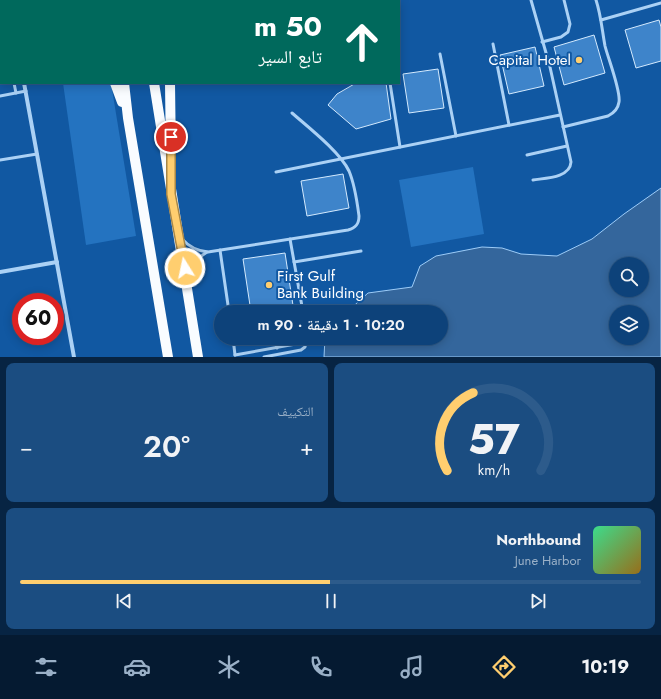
<!DOCTYPE html>
<html lang="ar">
<meta charset="utf-8">
<style>
:root{--surface:#0d427a;--page:#1b4d81;--text:#f1f3f6;--muted:#9ab0c7;--line:#2d5b8b;--accent:#ffce6f}
body{margin:0;font-family:Jost,"Noto Naskh Arabic",sans-serif;background:var(--page);color:var(--text);direction:rtl;height:100vh;display:flex;flex-direction:column;font-size:15px;white-space:nowrap}
*{box-sizing:border-box;margin:0}
p{font-size:13px;color:var(--muted)}
.icon{flex:none;width:22px;height:22px;fill:none;stroke:currentColor;stroke-width:2;stroke-linecap:round;stroke-linejoin:round}
.map{position:relative;height:357px;overflow:hidden;direction:ltr}
.details{display:flex;flex-direction:column;gap:6px;padding:6px;background:#072443;flex:1}
.details>*{flex:none}
.hud{position:absolute;left:0px;top:0px;width:400px;height:84px;box-shadow:0 2px 10px #0003,0 0 0 1px var(--line);direction:rtl;background:#00695c;color:#fff;overflow:hidden}
.buttons{position:absolute;left:609px;top:257px;display:grid;gap:8px}
.buttons a{display:grid;place-items:center;width:40px;height:40px;border-radius:50%;background:var(--surface);box-shadow:0 2px 10px #0003,0 0 0 1px var(--line);font-size:20px}
.speed{position:absolute;left:12px;top:293px;display:flex;gap:8px;font-size:20px;font-weight:700;text-align:center}
.speed>*{display:grid;place-content:center;width:52px;height:52px;border-radius:50%;background:var(--surface);box-shadow:0 2px 10px #0003,0 0 0 1px var(--line);line-height:1}
.speed .limit{border:6px solid #d22;background:#fff;color:#111}
.pin{position:absolute;display:grid;place-items:center;width:34px;height:34px;color:#fff;margin:-17px;border:2px solid #fff;border-radius:50%;box-shadow:0 1px 4px #0007}
.me{position:absolute;width:44px;margin:-22px;rotate:350deg;stroke-linejoin:round;filter:drop-shadow(0 0 3px #0008)}
.turn{display:flex;align-items:center;gap:14px;height:84px;padding:0 12px;font-size:18px}
.turn .icon{width:52px;height:52px;stroke-width:2.5}
.turn b{display:block;font-size:28px;line-height:34px}
.big{font-size:30px;font-weight:600;line-height:1.1}
.details .tile{flex:1;display:flex;flex-direction:column;justify-content:center;gap:6px;min-width:0;padding:0 14px;border-radius:8px;background:var(--page)}
.details .dial{align-items:center;gap:0}
.dial svg{height:104px;overflow:visible;fill:none;stroke:var(--line);stroke-width:7;stroke-linecap:round;text-anchor:middle}
.dial text{fill:var(--text);stroke:none}
.song{display:flex;align-items:center;gap:12px}
.cover{width:48px;height:48px;border-radius:6px;background:linear-gradient(135deg,hsl(150 70% 55%),hsl(40 70% 35%))}
.played{height:4px;border-radius:2px;background:linear-gradient(90deg,var(--accent) 50%,var(--line) 50%)}
.keys{display:flex;justify-content:space-around;direction:ltr}
.heat{display:flex;justify-content:space-between;align-items:center;font-size:22px;direction:ltr}
.details .tiles{flex:1;display:grid;gap:6px;grid-template-columns:1fr 1fr}
.tile:last-child{grid-column:span 2}
.trip{position:absolute;left:214px;top:305px;width:234px;height:40px;border-radius:20px;background:var(--surface);box-shadow:0 2px 10px #0003,0 0 0 1px var(--line);font-weight:600;line-height:40px;text-align:center;direction:rtl}
.tabs{display:flex;height:64px;justify-content:space-around;align-items:center;background:#051a31;color:var(--muted)}
.tabs .icon{width:28px;height:28px}
.tabs .current{color:var(--accent)}
.tabs b{font-size:18px;color:var(--text)}
.map>svg:first-child{display:block}
.green{fill:#2473c0}
.water{fill:#34669c;stroke:#9dccf8;fill-rule:evenodd}
.building{fill:#3e84ca;stroke:#d4eafe}
.lines{fill:none;stroke-linecap:round;stroke-linejoin:round}
.service{stroke:#abd1f5;stroke-width:3}
.minor{stroke:#abd1f5;stroke-width:4}
.primary{stroke:#f9fcff;stroke-width:10}
.route-casing{stroke:#a68648;stroke-width:10}
.route{stroke:#ffce6f;stroke-width:7}
.poi-dot{fill:#ffce6f;stroke:#1158a2;stroke-width:1.5}
.labels{text-anchor:middle;stroke-width:4;stroke-linejoin:round;paint-order:stroke}
.poi-label{font-size:15px;fill:#fff;stroke:#1158a2;text-anchor:end}
</style>
<div class="map">
<svg width="661" height="357" viewBox="0 0 661 357">
<rect width="100%" height="100%" fill="#1158a2"/>
<g class="green">
<path d="M63,83h48l25,153 -50,9z"/>
<path d="M473,167l11,67 -73,13 -12,-67z"/>
</g>
<path class="water" d="M661,188v169h-337l1,-19h116v-26h-94l21,-19 44,-6 8,-21 16,-10 46,-9 20,1 19,6 36,2 35,-17 32,-25zM616,264h26v26h-26zM616,312h26v26h-26z"/>
<g class="building">
<path d="M659,20l2,7v34l-25,7 -11,-38z"/>
<path d="M594,35l11,38 -41,12 -10,-38z"/>
<path d="M535,47l9,39 -35,8 -9,-39z"/>
<path d="M438,69l6,39 -35,5 -6,-39z"/>
<path d="M356,83h30l5,36 -35,10 -28,-24 9,-11z"/>
<path d="M343,174l6,34 -42,8 -6,-35z"/>
<path d="M285,253l9,59h-43l-8,-53z"/>
</g>
<g class="lines">
<g class="service">
<path d="M376,0v1"/>
<path d="M531,0l19,67 21,95c-1,16 -26,16 -38,18"/>
<path d="M601,20l60,-17"/>
<path d="M0,31l1,1"/>
<path d="M542,42l19,-5 7,-5 2,-8 -6,-24"/>
<path d="M493,44l16,81"/>
<path d="M440,54l16,82"/>
<path d="M14,83l2,10"/>
<path d="M390,83l10,64"/>
<path d="M0,96l26,-5"/>
<path d="M563,127l45,-11c6,-3 10,-7 11,-14 2,-11 -11,-44 -14,-56 -3,-16 -4,-31 -9,-46"/>
<path d="M527,155l40,-9"/>
<path d="M0,160l37,-6"/>
<path d="M276,172l284,-57"/>
<path d="M182,239c7,8 15,12 26,13l140,-22c8,-2 11,-6 11,-14 -2,-15 -4,-31 -10,-45 -9,-19 -41,-44 -57,-58"/>
<path d="M290,239l13,73"/>
<path d="M220,250l9,62"/>
<path d="M294,262l67,-11"/>
<path d="M188,273l9,-14 10,-7"/>
<path d="M233,338l2,17"/>
<path d="M275,338l2,10"/>
<path d="M235,355l72,-13"/>
<path d="M264,357l37,-7 4,-3 2,-9"/>
</g>
<g class="minor">
<path d="M24,83l50,274"/>
<path d="M0,272l57,-10"/>
</g>
<g class="primary">
<path d="M113,0v1"/>
<path d="M141,0v1"/>
<path d="M43,1l8,-1"/>
<path d="M206,1l1,-1"/>
<path d="M0,7h1"/>
<path d="M115,83l7,19"/>
<path d="M124,83l4,35 40,239"/>
<path d="M154,83l44,274"/>
<path d="M170,83l1,77"/>
</g>
</g>
<g class="lines">
<defs>
<path id="route" d="M171,137v57l14,74"/>
</defs>
<use href="#route" class="route-casing"/>
<use href="#route" class="route"/>
</g>
<g class="poi-dot">
<circle cx="579" cy="60" r="4"/>
<circle cx="269" cy="285" r="4"/>
</g>
<g class="labels">
<g class="poi-label">
<text x="571" y="65">Capital Hotel</text>
<text x="277" y="281" text-anchor="start">First Gulf<tspan x="277" dy="17">Bank Building</tspan></text>
</g>
</g>
</svg>
<div class="buttons">
<a><svg class="icon" aria-label="search" viewBox="0 0 24 24"><circle cx="10" cy="10" r="6"/><path d="M15 15l6 6"/></svg></a>
<a><svg class="icon" aria-label="layers" viewBox="0 0 24 24"><path d="M12 4l9 5-9 5-9-5zM3 14l9 5 9-5"/></svg></a>
</div>
<div class="speed"><div class="limit">60</div></div>
<div class="pin" style="left:171px;top:137px;background:#d93025"><svg class="icon" aria-label="arrive" viewBox="0 0 24 24"><path d="M6 21V4h12l-3 4 3 4H6"/></svg></div>
<svg class="me" style="left:185px;top:268px" viewBox="-20 -20 40 40"><circle r="17" fill="#ffce6f" stroke="#fff" stroke-width="3"/><path d="M0-11L8 9 0 5-8 9z" fill="#fff"/></svg>
<div class="trip">10:20 · 1 دقيقة · 90 m</div>
<div class="hud">
<div class="turn"><svg class="icon" aria-label="ahead" viewBox="0 0 24 24"><path d="M12 20V5M6 11l6-6 6 6"/></svg><div><b>50 m</b>تابع السير</div></div>
</div>
</div>
<section class="details">
<div class="tiles">
<div class="tile dial"><svg viewBox="0 0 100 80">
<path d="M14 69A42 42 0 1 1 86 69"/>
<path d="M14 69A42 42 0 0 1 34 9" stroke="#ffce6f"/>
<text x="50" y="56" font-size="32" font-weight="700">57</text>
<text x="50" y="72" font-size="11">km/h</text>
</svg></div>
<div class="tile"><p>التكييف</p>
<div class="heat"><a>−</a><b class="big">20°</b><a>+</a></div>
</div>
<div class="tile">
<div class="song"><i class="cover"></i><div><b>Northbound</b><p>June Harbor</p></div></div>
<div class="played"></div>
<div class="keys"><svg class="icon" aria-label="previous" viewBox="0 0 24 24"><path d="M18 5L8 12l10 7zM5 5v14"/></svg><svg class="icon" aria-label="pause" viewBox="0 0 24 24"><path d="M8 5v14M16 5v14"/></svg><svg class="icon" aria-label="next" viewBox="0 0 24 24"><path d="M6 5l10 7-10 7zM19 5v14"/></svg></div>
</div>
</div>
</section>
<nav class="tabs">
<b>10:19</b>
<svg class="icon current" aria-label="directions" viewBox="0 0 24 24"><path d="M12 3l9 9-9 9-9-9zM9 14v-3h6M13 9l2 2-2 2"/></svg>
<svg class="icon" aria-label="music" viewBox="0 0 24 24"><path d="M9 18V5l10-2v13"/><circle cx="6" cy="18" r="3"/><circle cx="16" cy="16" r="3"/></svg>
<svg class="icon" aria-label="phone" viewBox="0 0 24 24"><path d="M5 4h4l2 5-3 2q2 4 5 5l2-3 5 2v4C11 20 4 13 5 4z"/></svg>
<svg class="icon" aria-label="climate" viewBox="0 0 24 24"><path d="M12 3v18M4 7l16 10M4 17L20 7"/></svg>
<svg class="icon" aria-label="car" viewBox="0 0 24 24"><path d="M5 17H2v-5l4-1 3-4h7l3 4 3 1v5h-3M9 17h6M6 11h13"/><circle cx="7" cy="17" r="2"/><circle cx="17" cy="17" r="2"/></svg>
<svg class="icon" aria-label="filters" viewBox="0 0 24 24"><path d="M4 7h16M4 17h16"/><circle cx="9" cy="7" r="2"/><circle cx="15" cy="17" r="2"/></svg>
</nav>
